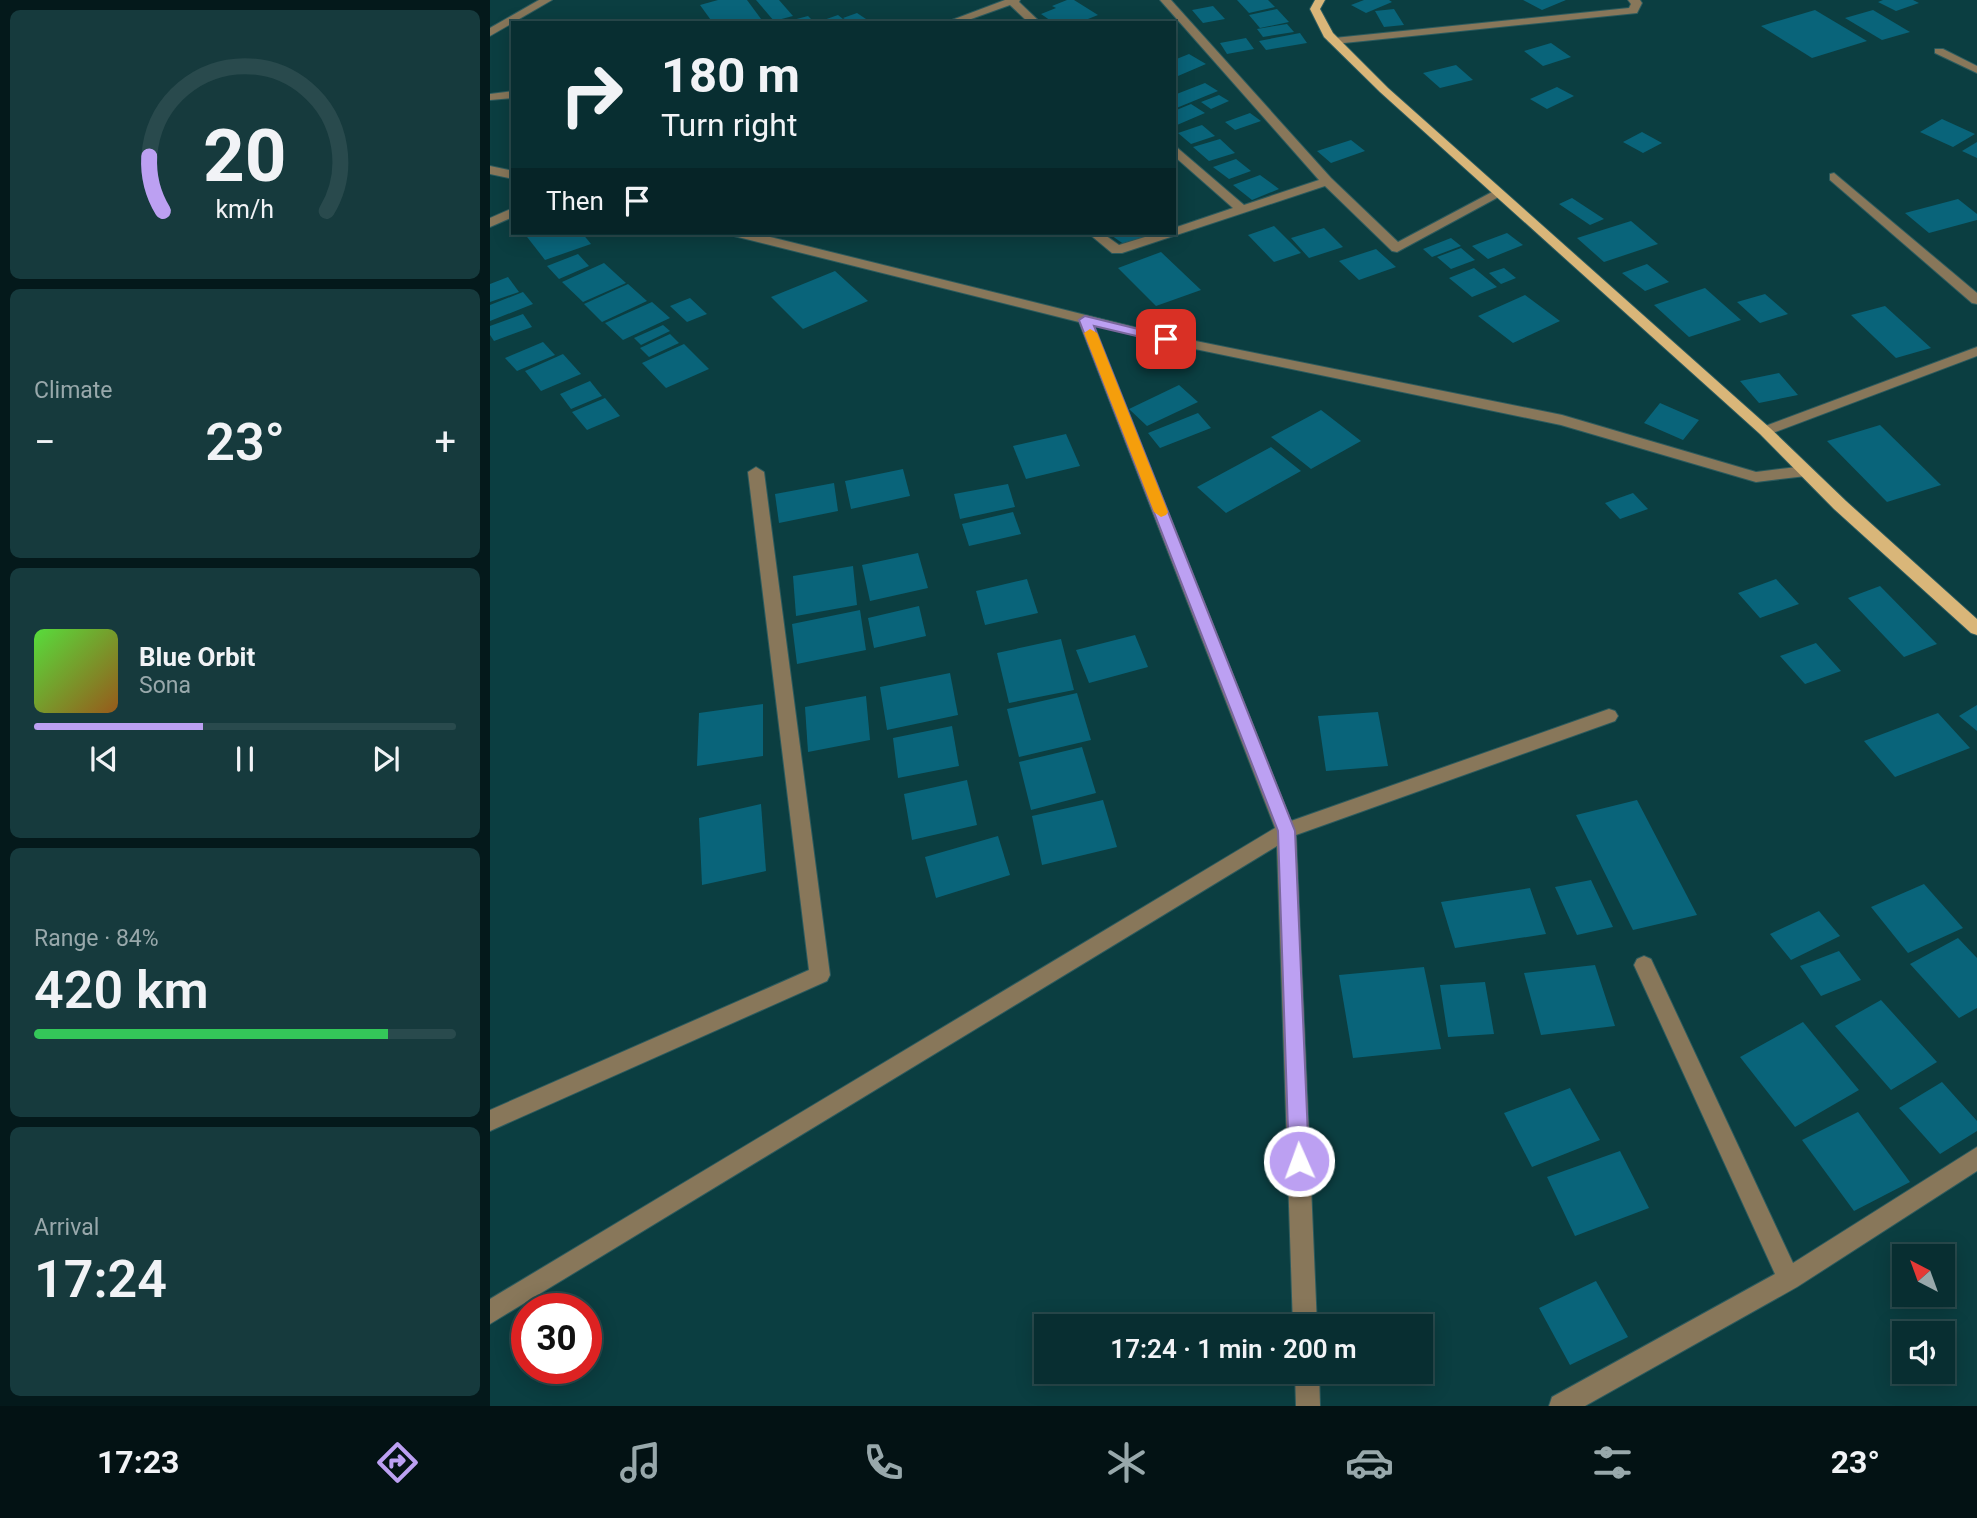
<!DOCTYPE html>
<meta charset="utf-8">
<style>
:root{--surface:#082e31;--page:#163a3d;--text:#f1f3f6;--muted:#98a8ab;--line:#294a4d;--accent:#bca0f2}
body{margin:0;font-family:Roboto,sans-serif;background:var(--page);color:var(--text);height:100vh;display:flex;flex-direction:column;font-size:26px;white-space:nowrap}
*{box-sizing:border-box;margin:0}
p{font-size:23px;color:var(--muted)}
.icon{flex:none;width:38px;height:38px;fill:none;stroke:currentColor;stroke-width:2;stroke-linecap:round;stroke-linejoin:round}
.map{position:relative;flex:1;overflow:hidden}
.details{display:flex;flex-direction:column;gap:10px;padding:10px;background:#04191b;width:490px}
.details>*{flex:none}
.hud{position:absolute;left:21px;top:21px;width:665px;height:214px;border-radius:0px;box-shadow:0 4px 18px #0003,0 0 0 2px var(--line);background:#082e31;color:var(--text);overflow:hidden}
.needle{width:46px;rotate:319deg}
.buttons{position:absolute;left:1402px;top:1244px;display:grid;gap:14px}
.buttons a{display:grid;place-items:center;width:63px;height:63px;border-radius:0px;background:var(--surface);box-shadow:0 4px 18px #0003,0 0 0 2px var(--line);font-size:35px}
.speed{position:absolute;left:21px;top:1293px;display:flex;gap:14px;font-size:35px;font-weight:700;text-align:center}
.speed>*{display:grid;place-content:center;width:91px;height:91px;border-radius:50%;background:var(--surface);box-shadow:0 4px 18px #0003,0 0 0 2px var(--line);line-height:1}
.speed .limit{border:10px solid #d22;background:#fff;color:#111}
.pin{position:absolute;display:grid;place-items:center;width:60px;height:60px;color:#fff;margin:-30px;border-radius:14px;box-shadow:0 4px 10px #0006}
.me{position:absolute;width:77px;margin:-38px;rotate:358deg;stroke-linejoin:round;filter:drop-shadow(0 0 5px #0008)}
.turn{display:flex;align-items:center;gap:24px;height:147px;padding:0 35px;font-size:32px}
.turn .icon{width:91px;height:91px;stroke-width:2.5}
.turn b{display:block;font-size:49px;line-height:60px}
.then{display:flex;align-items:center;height:66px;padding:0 35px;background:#0003;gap:14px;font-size:26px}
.big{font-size:52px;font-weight:600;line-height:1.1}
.details .widget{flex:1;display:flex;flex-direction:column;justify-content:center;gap:10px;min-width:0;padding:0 24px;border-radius:10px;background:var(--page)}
.details .dial{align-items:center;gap:0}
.dial svg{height:182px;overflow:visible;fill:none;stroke:var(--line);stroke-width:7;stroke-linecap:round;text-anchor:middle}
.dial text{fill:var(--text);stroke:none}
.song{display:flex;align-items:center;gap:21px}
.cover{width:84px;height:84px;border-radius:10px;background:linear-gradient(135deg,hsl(110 70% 55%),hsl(30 70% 35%))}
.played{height:7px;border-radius:4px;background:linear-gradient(90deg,var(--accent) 40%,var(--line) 40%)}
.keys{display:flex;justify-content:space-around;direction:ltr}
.heat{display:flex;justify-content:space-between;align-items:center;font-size:38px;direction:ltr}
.charge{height:10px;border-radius:5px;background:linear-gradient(90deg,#34c759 84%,var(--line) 0)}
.trip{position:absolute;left:544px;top:1314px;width:399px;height:70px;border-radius:0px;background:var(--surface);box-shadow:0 4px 18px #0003,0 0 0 2px var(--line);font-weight:600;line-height:70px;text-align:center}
.tabs{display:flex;height:112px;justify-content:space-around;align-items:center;background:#031214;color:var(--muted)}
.tabs .icon{width:49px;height:49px}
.tabs .on{color:var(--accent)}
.tabs b{font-size:32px;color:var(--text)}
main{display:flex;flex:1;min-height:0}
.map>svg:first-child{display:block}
.building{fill:#09647a}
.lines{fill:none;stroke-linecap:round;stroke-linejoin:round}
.minor-casing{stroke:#2c5b5e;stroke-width:2}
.major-casing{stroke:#2c5b5e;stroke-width:2}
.minor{fill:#88775a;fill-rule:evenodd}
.major{fill:#d9b679;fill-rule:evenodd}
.route{fill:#bca0f2;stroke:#7a689d;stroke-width:2}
.slow{fill:#f59e0b}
</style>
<main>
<section class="details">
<div class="widget dial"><svg viewBox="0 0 100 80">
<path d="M14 69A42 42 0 1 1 86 69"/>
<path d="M14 69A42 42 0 0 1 8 45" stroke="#bca0f2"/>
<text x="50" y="56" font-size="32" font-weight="700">20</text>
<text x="50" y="72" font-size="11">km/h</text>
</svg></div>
<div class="widget"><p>Climate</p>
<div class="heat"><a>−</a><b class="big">23°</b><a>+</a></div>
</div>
<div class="widget">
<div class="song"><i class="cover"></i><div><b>Blue Orbit</b><p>Sona</p></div></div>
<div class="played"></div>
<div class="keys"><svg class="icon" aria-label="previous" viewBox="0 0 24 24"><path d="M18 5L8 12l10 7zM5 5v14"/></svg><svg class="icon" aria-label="pause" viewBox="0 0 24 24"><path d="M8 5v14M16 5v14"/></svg><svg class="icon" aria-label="next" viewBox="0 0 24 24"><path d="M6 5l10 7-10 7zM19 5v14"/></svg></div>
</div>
<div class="widget"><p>Range · 84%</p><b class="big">420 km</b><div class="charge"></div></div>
<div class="widget"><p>Arrival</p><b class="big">17:24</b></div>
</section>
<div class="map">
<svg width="1487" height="1406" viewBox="0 0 1487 1406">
<rect width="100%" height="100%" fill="#0b3e41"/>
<g class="building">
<path d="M228,0h29l17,23h-51l-13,-18z"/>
<path d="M266,0h23l14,16 -19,5z"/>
<path d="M577,0h7l24,15 -20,8h-24l-13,-9 15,-6 -4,-2z"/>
<path d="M747,0h31l7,7 -26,6z"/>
<path d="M874,0h25l3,2 -26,11 -15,-8z"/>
<path d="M1033,0h43l-24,10z"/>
<path d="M1393,0h30l6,3 -23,8 -18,-9z"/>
<path d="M723,6l12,13 -22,4 -11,-13z"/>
<path d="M787,9l12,13 -29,6 -11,-13z"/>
<path d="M904,9l10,16 -20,2 -9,-16z"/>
<path d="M1325,10l52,31 -55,17 -51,-32z"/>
<path d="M1383,10l37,22 -28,8 -37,-22z"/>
<path d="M367,13l15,10h-21l-8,-5z"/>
<path d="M348,15l10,8h-30v-1z"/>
<path d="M318,16l7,7h-30v-1z"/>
<path d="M797,24l7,8 -31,5 -6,-8z"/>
<path d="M810,33l7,10 -41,7 -7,-9z"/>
<path d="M756,38l8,11 -27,5 -7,-11z"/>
<path d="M1061,43l20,14 -28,9 -19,-15z"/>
<path d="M699,54l17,10 -28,12 -4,-2v-14z"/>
<path d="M966,65l17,15 -33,8 -17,-15z"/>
<path d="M715,83l13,8 -44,18v-14z"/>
<path d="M1067,87l17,9 -27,13 -17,-10z"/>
<path d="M729,95l10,6 -18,8 -10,-7z"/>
<path d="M701,104l14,9 -28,12 -3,-2v-12z"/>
<path d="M760,113l11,8 -26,9 -10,-8z"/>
<path d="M1452,119l33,15 -22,13 -33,-15z"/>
<path d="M712,125l13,11 -24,8 -13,-11z"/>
<path d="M1152,132l20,11 -19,10 -20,-11z"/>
<path d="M730,139l15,14 -26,8 -16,-14z"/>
<path d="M861,140l14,11 -34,12 -14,-12z"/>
<path d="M1487,142v16l-15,-7z"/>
<path d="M746,159l15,12 -22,8 -16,-12z"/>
<path d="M770,175l19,14 -27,11 -19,-15z"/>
<path d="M1082,198l32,21 -14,6 -31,-21z"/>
<path d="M1468,199l19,15v6l-48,13 -24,-20z"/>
<path d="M1141,221l27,23 -54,18 -27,-24z"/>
<path d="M784,226l27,27 -27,9 -26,-27z"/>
<path d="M834,228l19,19 -34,11 -18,-20z"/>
<path d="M34,233h58l9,11 -46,16z"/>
<path d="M618,233h45l-28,12z"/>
<path d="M1017,233l16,12 -35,14 -16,-13z"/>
<path d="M961,238l10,8 -29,11 -9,-8z"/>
<path d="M971,248l14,12 -24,9 -14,-12z"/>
<path d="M886,249l20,18 -37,13 -20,-19z"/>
<path d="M671,252l40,38 -45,16 -38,-38z"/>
<path d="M88,254l11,12 -30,13 -12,-13z"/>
<path d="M114,263l22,20 -43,19 -21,-20z"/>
<path d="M1157,264l22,18 -24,9 -23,-18z"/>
<path d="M984,268l23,19 -25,10 -23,-19z"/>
<path d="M1014,268l12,10 -15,6 -12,-11z"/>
<path d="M345,271l33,30 -65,28 -32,-32z"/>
<path d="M18,277l11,15 -29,10v-18z"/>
<path d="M138,284l19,17 -45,21 -18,-18z"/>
<path d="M1215,288l36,32 -52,17 -35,-32z"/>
<path d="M33,292l10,12 -43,17v-16z"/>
<path d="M1275,294l23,20 -28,9 -23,-21z"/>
<path d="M1035,295l35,26 -47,22 -35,-27z"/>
<path d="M200,298l17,16 -20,8 -17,-16z"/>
<path d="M162,302l18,16 -47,22 -18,-17z"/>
<path d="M1395,306l46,42 -35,10 -45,-43z"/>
<path d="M33,314l9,13 -38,14 -4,-6v-9z"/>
<path d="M173,325l7,6 -29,14 -7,-7z"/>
<path d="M180,334l9,9 -30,14 -9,-9z"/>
<path d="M53,342l12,13 -38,16 -12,-13z"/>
<path d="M194,344l25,25 -43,19 -24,-25z"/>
<path d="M73,354l18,20 -40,17 -16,-20z"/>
<path d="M1289,373l19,22 -39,8 -19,-22z"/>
<path d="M100,381l12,15 -31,13 -11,-15z"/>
<path d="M689,385l19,17 -51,24 -18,-17z"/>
<path d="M115,398l15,18 -33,14 -15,-18z"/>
<path d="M1170,403l39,17 -16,20 -39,-17z"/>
<path d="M831,410l40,31 -50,28 -40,-32z"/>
<path d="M708,413l13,15 -51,20 -12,-15z"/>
<path d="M1390,425l61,60 -54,17 -60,-61z"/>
<path d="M576,434l14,32 -54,13 -13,-33z"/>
<path d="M781,447l30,24 -75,42 -29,-26z"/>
<path d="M413,469l7,27 -59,13 -6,-28z"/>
<path d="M344,483l4,28 -59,12 -4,-29z"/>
<path d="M518,484l7,23 -55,12 -6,-25z"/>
<path d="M1143,493l15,16 -28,10 -15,-16z"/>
<path d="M523,512l8,22 -52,12 -7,-22z"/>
<path d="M428,553l10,35 -58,13 -8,-36z"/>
<path d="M363,566l4,39 -61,11 -3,-40z"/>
<path d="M537,579l11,34 -53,12 -9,-34z"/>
<path d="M1286,579l23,25 -39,14 -22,-25z"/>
<path d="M1390,586l57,58 -33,13 -56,-59z"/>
<path d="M429,606l7,30 -52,12 -6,-30z"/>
<path d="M370,610l6,40 -69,14 -5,-40z"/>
<path d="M645,635l13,32 -59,16 -13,-33z"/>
<path d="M571,639l13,51 -65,13 -12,-50z"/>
<path d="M1326,643l25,28 -36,13 -25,-28z"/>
<path d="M460,673l8,42 -71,15 -7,-43z"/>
<path d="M587,693l14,47 -72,17 -12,-48z"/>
<path d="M376,696l4,44 -62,12 -3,-45z"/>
<path d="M273,704v52l-66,10 2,-53z"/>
<path d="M1487,705v26l-18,-15z"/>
<path d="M888,712l10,54 -62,5 -8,-55z"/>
<path d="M1448,713l32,35 -75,29 -31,-36z"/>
<path d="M462,726l7,40 -61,12 -5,-40z"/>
<path d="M592,747l14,46 -65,17 -12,-48z"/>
<path d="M477,780l10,45 -65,15 -8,-46z"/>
<path d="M613,800l14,47 -75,18 -10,-49z"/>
<path d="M1147,800l60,115 -64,15 -57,-115z"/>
<path d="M271,804l5,67 -64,14 -3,-67z"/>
<path d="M508,836l12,39 -74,23 -11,-41z"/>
<path d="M1101,880l22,47 -36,8 -22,-48z"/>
<path d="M1434,884l39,44 -55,25 -37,-46z"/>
<path d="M1040,888l16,46 -91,14 -14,-46z"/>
<path d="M1329,911l21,25 -49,24 -21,-26z"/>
<path d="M1468,938l19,20v50l-18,10 -49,-54z"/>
<path d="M1349,951l22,29 -40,16 -21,-30z"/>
<path d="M1105,965l20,61 -74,9 -17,-62z"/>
<path d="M934,967l17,82 -88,9 -14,-83z"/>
<path d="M995,982l9,52 -46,3 -8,-52z"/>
<path d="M1391,1000l56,62 -46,28 -56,-64z"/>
<path d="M1313,1022l56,68 -64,37 -55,-70z"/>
<path d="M1452,1082l35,39v10l-37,23 -41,-46z"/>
<path d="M1080,1088l30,52 -68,27 -28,-54z"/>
<path d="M1368,1112l52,70 -56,29 -52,-71z"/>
<path d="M1130,1151l29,57 -74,28 -28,-59z"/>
<path d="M1106,1281l32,56 -58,28 -31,-57z"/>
</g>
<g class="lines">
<defs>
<g id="minor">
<path d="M49,0h13l-62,36v-8z"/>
<path d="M515,0h15l-1,2 22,21h-12l-19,-18 -50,18h-16z"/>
<path d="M670,0h11l160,178 67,64 96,-51 4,-1 6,4 -107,58 -5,-1 -67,-65 -203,67h-10l-24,-20h14l17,12 39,-12h16v-5l59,-20 -59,-52v-11l70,60 75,-25z"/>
<path d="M1138,0h12l2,3 -5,10 -303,31 -6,-3 6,-3 295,-30 2,-4z"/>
<path d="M1445,49h8l34,17v7l-42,-20z"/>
<path d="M23,91v7l-23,2v-6z"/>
<path d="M0,166l23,5v8l-23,-5z"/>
<path d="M1344,173l143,120v11l-5,-1 -142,-123v-6z"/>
<path d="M23,208v9l-23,10v-9z"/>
<path d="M243,233h21l412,102 396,80 194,57 50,-6 8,5 -8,5 -50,6 -195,-57 -395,-82 -72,-18 197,496 318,-112 6,2 3,5 -3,5 -319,114 21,491h-24l-16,-480 -787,478v-25l785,-471 -196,-506 -345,-86z"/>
<path d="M1487,347v9l-207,78 -5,2 -7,-5 2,-3z"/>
<path d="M266,467l8,5 66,503 -3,6 -337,150v-21l319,-140 -61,-498z"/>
<path d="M1154,956l7,3 142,304 184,-116v24l-180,116 -212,119h-36l3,-9 223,-123 -141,-309 3,-6z"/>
<path d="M805,1372h24l1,34h-24z"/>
</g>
<path id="major" d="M825,0h10l-5,9 13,24 55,55 382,340 76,73 131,118v16l-6,-2 -137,-124 -74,-75 -380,-342 -56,-55 -14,-28z"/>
</defs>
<use href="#minor" class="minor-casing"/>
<use href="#major" class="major-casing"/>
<use href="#minor" class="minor"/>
<use href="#major" class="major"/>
</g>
<path class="route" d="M595,316l86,21 2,2 -7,4 -72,-17 201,505 14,330 -3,7 -7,3 -7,-3 -3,-7 -11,-330 -199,-511z"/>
<path class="slow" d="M600,329l7,4 71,179 -2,3 -5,2 -7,-5 -70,-179z"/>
</svg>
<div class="buttons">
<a><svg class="needle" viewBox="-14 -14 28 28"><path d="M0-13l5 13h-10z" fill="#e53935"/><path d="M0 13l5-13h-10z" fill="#98a8ab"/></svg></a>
<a><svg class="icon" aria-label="sound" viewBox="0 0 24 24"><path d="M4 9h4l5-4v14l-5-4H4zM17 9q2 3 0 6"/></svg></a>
</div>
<div class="speed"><div class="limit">30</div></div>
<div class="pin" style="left:676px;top:339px;background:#d93025"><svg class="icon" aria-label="arrive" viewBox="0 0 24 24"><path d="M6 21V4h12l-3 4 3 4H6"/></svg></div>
<svg class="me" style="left:809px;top:1161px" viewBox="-20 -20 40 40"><circle r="17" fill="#bca0f2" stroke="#fff" stroke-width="3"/><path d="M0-11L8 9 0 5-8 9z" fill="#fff"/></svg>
<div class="trip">17:24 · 1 min · 200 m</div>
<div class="hud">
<div class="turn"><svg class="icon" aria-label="right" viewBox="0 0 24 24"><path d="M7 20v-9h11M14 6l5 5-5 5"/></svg><div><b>180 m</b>Turn right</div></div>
<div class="then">Then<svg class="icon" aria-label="arrive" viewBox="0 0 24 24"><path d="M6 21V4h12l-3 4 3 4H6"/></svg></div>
</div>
</div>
</main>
<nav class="tabs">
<b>17:23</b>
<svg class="icon on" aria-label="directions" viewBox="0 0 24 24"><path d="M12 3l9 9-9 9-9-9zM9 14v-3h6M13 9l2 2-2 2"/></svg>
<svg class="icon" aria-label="music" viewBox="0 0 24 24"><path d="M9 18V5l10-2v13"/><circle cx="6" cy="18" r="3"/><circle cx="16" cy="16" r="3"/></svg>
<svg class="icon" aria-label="phone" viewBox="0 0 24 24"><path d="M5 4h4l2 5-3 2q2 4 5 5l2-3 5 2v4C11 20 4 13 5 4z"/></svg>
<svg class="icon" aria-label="climate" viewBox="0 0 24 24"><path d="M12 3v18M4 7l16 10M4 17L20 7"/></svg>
<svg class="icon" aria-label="car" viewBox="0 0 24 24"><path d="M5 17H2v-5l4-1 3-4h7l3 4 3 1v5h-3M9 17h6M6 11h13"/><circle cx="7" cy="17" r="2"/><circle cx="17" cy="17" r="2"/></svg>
<svg class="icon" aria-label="filters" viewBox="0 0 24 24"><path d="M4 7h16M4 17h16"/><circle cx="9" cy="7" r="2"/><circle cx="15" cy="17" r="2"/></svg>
<b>23°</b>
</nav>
